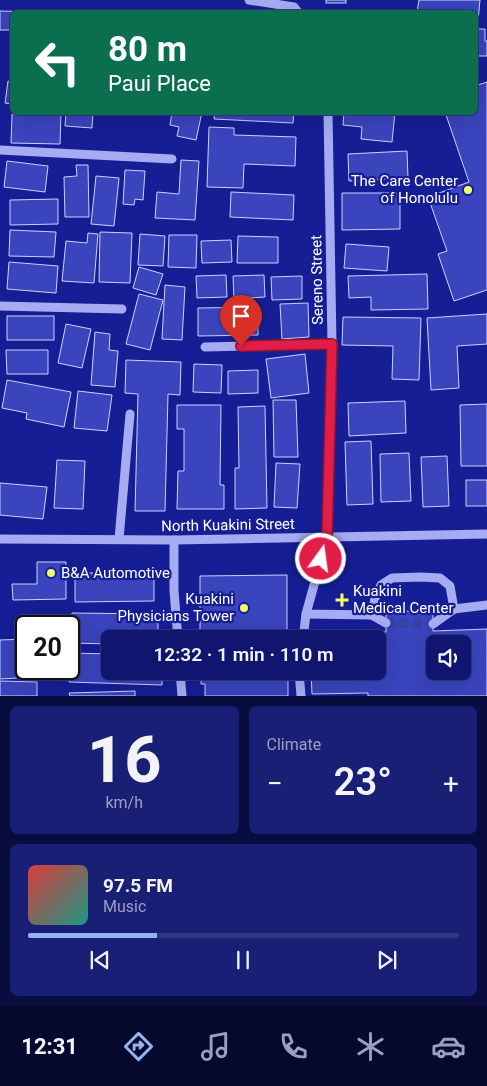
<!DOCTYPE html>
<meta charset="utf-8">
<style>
:root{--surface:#101670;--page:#191f75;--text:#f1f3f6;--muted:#9c9fc3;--line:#303583;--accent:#95b2f1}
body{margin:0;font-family:Roboto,sans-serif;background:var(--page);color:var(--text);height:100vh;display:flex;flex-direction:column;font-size:19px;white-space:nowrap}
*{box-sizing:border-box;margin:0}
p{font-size:16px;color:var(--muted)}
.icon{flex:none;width:28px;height:28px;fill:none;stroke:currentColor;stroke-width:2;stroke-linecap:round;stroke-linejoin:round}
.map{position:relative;height:696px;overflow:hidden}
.details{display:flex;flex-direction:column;gap:10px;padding:10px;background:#090c3e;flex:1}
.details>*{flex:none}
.guide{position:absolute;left:10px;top:10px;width:468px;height:105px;border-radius:8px;box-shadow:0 5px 20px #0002,0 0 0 1px var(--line);background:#0b6e4f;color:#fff;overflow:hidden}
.tools{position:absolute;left:426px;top:635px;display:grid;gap:10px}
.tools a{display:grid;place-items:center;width:45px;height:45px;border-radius:8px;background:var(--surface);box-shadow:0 5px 20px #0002,0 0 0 1px var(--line);font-size:25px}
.speed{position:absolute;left:15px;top:615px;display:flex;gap:10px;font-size:25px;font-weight:700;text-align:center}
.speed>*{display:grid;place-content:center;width:65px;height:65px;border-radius:50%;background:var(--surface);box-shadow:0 5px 20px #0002,0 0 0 1px var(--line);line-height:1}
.speed .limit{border:2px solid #111;border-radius:8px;background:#fff;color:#111}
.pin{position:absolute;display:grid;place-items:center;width:42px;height:42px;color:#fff;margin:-51px -21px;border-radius:50% 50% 50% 0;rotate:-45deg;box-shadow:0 0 5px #0007}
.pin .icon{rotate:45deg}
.me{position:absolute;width:55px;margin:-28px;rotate:14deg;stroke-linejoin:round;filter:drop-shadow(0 0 4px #0008)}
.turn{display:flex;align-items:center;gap:18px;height:105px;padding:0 15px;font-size:22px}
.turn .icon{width:65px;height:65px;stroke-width:2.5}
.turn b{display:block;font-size:35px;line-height:42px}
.big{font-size:38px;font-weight:600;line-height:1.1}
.details .tile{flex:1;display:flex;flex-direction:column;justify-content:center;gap:8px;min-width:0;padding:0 18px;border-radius:8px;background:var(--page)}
.details .dial{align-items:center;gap:0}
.dial b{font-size:65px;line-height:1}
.song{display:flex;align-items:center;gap:15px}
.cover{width:60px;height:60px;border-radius:8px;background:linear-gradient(135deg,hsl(0 70% 55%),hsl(170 70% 35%))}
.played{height:5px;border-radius:2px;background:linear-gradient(90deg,var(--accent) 30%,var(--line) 30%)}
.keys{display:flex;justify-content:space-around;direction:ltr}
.heat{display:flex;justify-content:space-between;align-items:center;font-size:28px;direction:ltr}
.details .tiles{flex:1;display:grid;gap:10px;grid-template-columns:1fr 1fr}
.tile:last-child{grid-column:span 2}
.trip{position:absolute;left:101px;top:630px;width:285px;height:50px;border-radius:8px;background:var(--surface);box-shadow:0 5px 20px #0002,0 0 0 1px var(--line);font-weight:600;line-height:50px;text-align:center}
.dock{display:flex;height:80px;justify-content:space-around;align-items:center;background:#06092d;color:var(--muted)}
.dock .icon{width:35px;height:35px}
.dock .on{color:var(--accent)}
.dock b{font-size:22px;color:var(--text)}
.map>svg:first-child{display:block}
.building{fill:#3a44bc;stroke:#ced1fc;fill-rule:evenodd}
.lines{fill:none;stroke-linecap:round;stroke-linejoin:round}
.minor-tunnel{stroke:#3840a5;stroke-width:9;stroke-dasharray:9 4.5;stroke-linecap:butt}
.minor{stroke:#a6acf1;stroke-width:9}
.route-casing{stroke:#92132f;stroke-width:12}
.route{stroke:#e11d48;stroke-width:9}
.poi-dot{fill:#f2ff67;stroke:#151e95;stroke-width:2}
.labels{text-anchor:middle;stroke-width:4.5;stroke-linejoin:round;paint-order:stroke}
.poi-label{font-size:15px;fill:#fff;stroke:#151e95;text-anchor:end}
.street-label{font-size:15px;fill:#fff;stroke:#151e95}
</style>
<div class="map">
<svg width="487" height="696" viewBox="0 0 487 696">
<rect width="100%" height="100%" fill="#151e95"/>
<g class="building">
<rect x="326" y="0" width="20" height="3"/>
<path d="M419,0h61l-2,21 -3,-1v-8h-58z"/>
<path d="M0,11l35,1h-23v18h-12z"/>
<path d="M475,29h10v12h2v15h-12z"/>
<path d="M8,81l4,1v22l-7,-1z"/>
<path d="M487,82v208l-33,11 -16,-47 9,-3 -19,-54 41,-15 -24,-70h30v-26z"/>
<path d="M66,112h27l-1,16 -27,-2z"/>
<path d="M172,112h30l-6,28 -19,-4 2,-9 -9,-2z"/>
<path d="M215,112h79l-1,11 -79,-4z"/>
<path d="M344,112h51l-3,30 -31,-3 1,-12 -19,-2z"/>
<path d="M12,114h49l-1,30 -49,-1z"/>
<path d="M209,127l25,1v7l62,2 -1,29 -51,-2 -1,24 -36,-1z"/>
<path d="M407,151l1,27 -59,3 -1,-27z"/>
<path d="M181,160l18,1 -4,59 -40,-2 2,-26 22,2z"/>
<path d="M7,161l41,5 -3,26 -41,-5z"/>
<path d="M76,165h12l1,52h-24l-1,-40 13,-1z"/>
<path d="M125,170l20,1 -2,29 -8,-1 -1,6 -11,-1z"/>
<path d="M96,176l23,2 -5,48 -23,-2z"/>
<path d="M231,192l63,3 -1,25 -63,-3z"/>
<path d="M342,193h58v36l-58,1z"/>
<path d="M58,199v25l-48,1v-25z"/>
<path d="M10,230l46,2 -2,25 -45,-1z"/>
<path d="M100,232l32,1 -2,50 -31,-1z"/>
<path d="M88,233l10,1 -4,49 -32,-2 4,-40 21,2z"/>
<path d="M140,234l25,2 -2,30 -25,-1z"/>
<path d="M169,235h28l-1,33 -28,-1z"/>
<path d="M238,236l40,1v26h-41z"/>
<path d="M231,240l1,22 -30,1 -1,-22z"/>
<path d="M346,244l43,3 -2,24 -43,-3z"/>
<path d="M9,262l49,4 -2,27 -49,-4z"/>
<path d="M139,267l24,7 -7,21 -23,-7z"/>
<path d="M427,274l1,35 -57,1v-13l-22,1 -1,-22z"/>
<path d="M226,275l1,22 -30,1 -1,-22z"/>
<path d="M264,275l1,22 -31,2 -1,-23z"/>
<path d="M302,276v23l-30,1 -1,-23z"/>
<path d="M165,285l20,2 -3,53 -20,-1z"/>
<path d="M139,294l24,6 -13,50 -24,-6z"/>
<path d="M308,303l1,34 -27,2 -2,-35z"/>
<path d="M258,307v28l-60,1v-28z"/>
<path d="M487,314v30l-30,2 2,42 -28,2 -4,-72z"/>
<rect x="7" y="316" width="47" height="24"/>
<path d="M343,317l78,1 -2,62 -27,-1 1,-33 -51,-1z"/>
<path d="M66,324l25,5 -9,39 -24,-5z"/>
<path d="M95,332l15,2 -1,16 9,1 -3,36 -24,-2z"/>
<path d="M6,350h42v24h-41z"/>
<path d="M305,354l4,39 -38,5 -5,-39z"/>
<path d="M126,360l55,2 -1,33 -12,-1 -3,117h-30l3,-117 -13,-1z"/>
<path d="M194,364l28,1 -1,28 -28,-1z"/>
<path d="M258,370v23l-30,1v-23z"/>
<path d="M7,380l64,12 -7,35 -38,-8 1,-6 -25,-5z"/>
<path d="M78,391l34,4 -5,36 -33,-3z"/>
<path d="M273,400h23l2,57h-24z"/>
<path d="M405,401l1,32 -57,3 -1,-33z"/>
<path d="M487,404v62h-26l-1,-61z"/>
<path d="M177,405h44l-1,80h4v24h-47l1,-38h6v-42h-7z"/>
<path d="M265,406l2,102 -32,1v-41h4l-1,-61z"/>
<path d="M371,441l2,63 -26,1 -2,-63z"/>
<path d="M409,453l2,48 -30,1 -1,-48z"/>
<path d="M447,456l2,50 -26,1 -2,-50z"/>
<path d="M57,460l28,1 -2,48 -29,-1z"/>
<path d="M276,463l24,1 -3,44 -23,-1z"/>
<rect x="466" y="480" width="21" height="26"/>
<path d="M0,483l47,4 -4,32 -43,-4z"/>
<path d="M37,562h29v37l-53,1 -1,-16h25z"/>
<path d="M75,573h79v28l-79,1z"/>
<path d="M287,575v64h-87v-63z"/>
<path d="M433,610v21l54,-2v67h-119v-3l-56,1 -1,-23h67v-32h-68v-5l76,-2v-20zM435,644h27v27h-27z"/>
<path d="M72,613l86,1v25h-48v5l-39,-1z"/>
<path d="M26,639v21h-7v18l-19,1v-39z"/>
<path d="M70,653l40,1v17h52v14l-93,-3z"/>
<path d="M201,671h87v25h-83v-12h-4z"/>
<path d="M0,681l37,1v14h-37z"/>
<path d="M135,691v5h-65l-1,-3z"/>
</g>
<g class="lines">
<path class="minor-tunnel" d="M386,623l47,1"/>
<g class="minor">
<path d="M249,0l45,7 4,5"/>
<path d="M328,112l4,232 -5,194 -21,76 66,1 3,-17 6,-13 11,-7 28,-1 20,1 10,8 4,23 33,-4"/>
<path d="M0,150l172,9"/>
<path d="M0,306l122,3"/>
<path d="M205,347l127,-3"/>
<path d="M0,539l174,1 313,-6"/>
<path d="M119,539l11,-125"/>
<path d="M174,540v51l4,48"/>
<path d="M372,615l14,8"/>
<path d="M433,624l21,-15"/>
<path d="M303,639l3,-25"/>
<path d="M180,671l2,25"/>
<path d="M299,671l2,25"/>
</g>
</g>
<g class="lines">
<defs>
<path id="route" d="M241,346l91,-2 -5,194 -6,21"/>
</defs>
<use href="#route" class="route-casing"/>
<use href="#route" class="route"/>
</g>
<g class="poi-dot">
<circle cx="468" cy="190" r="5"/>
<circle cx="51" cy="573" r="5"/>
<path d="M339.5 592.5h5v5h5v5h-5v5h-5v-5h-5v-5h5z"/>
<circle cx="244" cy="608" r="5"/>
</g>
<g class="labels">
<g class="poi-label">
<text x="458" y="186">The Care Center<tspan x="458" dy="17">of Honolulu</tspan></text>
<text x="61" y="578" text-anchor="start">B&amp;A Automotive</text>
<text x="353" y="596" text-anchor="start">Kuakini<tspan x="353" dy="17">Medical Center</tspan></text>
<text x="234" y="604">Kuakini<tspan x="234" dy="17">Physicians Tower</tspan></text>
</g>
<g class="street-label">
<text transform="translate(317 280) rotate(-91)" y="5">Sereno Street</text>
<text transform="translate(228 525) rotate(-1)" y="5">North Kuakini Street</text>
</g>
</g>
</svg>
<div class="tools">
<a><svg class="icon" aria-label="sound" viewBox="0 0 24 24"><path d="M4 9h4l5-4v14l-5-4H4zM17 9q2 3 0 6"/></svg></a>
</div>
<div class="speed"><div class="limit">20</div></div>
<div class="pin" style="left:241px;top:346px;background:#d93025"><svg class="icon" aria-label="arrive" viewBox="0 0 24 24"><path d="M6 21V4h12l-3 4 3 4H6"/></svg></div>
<svg class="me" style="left:321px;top:559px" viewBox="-20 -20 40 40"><circle r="17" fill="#e11d48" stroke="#fff" stroke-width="3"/><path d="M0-11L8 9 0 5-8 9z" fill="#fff"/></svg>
<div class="trip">12:32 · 1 min · 110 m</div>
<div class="guide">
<div class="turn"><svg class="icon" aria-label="left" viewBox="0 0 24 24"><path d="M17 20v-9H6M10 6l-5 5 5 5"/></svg><div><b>80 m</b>Paui Place</div></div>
</div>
</div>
<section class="details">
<div class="tiles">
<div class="tile dial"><b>16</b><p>km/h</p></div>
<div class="tile"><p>Climate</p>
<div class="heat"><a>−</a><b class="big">23°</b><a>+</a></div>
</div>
<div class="tile">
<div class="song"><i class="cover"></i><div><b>97.5 FM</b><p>Music</p></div></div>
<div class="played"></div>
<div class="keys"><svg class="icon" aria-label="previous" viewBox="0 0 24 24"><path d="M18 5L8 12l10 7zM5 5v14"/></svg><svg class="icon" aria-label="pause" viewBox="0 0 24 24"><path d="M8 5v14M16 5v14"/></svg><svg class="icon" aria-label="next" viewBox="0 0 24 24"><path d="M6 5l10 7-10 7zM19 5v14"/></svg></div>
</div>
</div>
</section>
<nav class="dock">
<b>12:31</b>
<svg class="icon on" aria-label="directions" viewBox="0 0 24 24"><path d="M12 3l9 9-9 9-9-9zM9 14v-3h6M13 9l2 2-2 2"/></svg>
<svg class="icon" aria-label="music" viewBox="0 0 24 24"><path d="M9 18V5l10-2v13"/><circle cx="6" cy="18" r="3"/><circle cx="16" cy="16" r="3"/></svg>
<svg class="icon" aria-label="phone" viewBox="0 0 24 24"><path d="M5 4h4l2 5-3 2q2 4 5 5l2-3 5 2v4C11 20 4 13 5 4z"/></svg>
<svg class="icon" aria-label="climate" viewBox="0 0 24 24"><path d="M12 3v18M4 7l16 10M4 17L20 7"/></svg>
<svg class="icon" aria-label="car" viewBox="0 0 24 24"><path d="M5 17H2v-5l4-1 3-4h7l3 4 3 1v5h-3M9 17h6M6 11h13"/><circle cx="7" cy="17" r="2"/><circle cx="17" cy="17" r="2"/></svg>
</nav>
